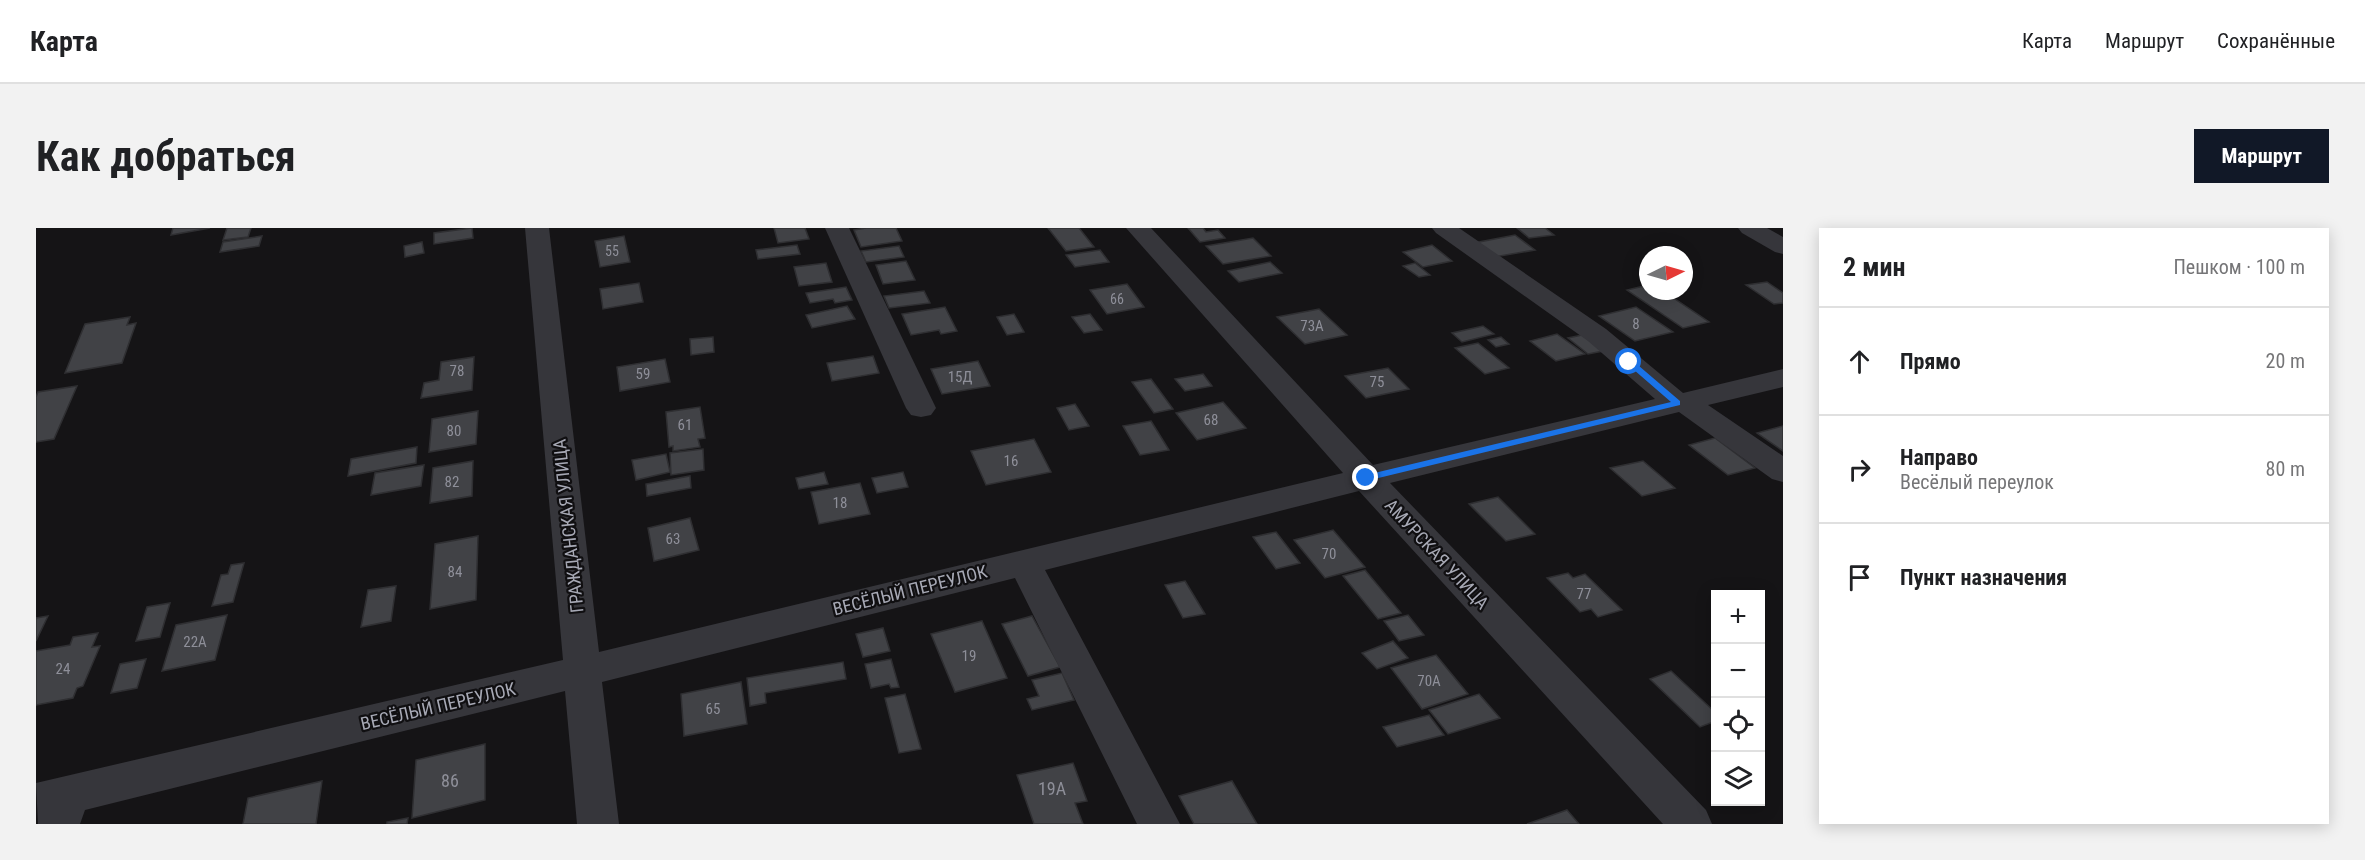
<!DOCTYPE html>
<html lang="ru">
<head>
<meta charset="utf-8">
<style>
	:root { --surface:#fff; --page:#f2f2f2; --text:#202124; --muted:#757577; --line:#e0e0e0; --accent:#111827 }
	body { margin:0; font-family:"Roboto Condensed",sans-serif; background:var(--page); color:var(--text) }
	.controls { position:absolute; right:18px; bottom:18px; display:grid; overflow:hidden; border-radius:0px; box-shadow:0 3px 15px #0003 }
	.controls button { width:54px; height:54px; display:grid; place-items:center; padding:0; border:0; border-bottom:2px solid var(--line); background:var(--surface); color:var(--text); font:30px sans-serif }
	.compass { position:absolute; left:1603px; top:18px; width:54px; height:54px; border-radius:50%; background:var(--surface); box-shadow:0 3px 15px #0003; rotate:85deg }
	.stop { position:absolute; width:18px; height:18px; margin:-14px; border:4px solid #1a73e8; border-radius:50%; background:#fff }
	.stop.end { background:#1a73e8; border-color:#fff; box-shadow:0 2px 6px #0008 }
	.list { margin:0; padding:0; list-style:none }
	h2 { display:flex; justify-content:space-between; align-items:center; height:78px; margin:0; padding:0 24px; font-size:26px }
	h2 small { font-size:20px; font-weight:400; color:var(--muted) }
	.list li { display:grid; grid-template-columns:39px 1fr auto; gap:18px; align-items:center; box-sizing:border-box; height:108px; padding:0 24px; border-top:2px solid var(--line) }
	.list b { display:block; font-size:22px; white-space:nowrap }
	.list p { margin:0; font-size:20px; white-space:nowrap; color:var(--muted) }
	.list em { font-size:20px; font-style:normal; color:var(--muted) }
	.icon { flex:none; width:33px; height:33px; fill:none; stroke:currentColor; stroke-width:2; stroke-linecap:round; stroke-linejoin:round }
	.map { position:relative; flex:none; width:1747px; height:596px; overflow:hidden; border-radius:0px }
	header { display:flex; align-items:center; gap:36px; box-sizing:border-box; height:84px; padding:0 30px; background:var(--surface); border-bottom:2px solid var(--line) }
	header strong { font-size:28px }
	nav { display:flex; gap:33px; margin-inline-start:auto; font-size:21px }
	.intro { display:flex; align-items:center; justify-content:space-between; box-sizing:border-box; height:144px; padding:0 36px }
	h1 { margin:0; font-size:42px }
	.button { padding:15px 27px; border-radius:0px; background:var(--accent); color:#fff; font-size:21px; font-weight:700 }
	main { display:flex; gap:36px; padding:0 36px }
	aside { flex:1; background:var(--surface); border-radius:0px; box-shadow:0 3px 15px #0003 }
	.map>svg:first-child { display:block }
	.building { fill:#414246; stroke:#2f2f32; stroke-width:1.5 }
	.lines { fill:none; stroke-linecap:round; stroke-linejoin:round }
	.minor { fill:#36363b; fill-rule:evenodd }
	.route { fill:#1a73e8 }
	.labels { text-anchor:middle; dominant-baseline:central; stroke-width:4.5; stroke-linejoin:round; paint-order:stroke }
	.far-number-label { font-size:14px; fill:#8e8f99 }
	.number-label { font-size:15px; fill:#8e8f99 }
	.street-label { font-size:18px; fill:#a7a9b5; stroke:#100f11 }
	.near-number-label { font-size:18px; fill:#8e8f99 }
</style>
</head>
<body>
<header>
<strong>Карта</strong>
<nav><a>Карта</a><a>Маршрут</a><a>Сохранённые</a></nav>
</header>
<div class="intro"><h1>Как добраться</h1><a class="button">Маршрут</a></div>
<main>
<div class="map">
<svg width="1747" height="596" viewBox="0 0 1747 596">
	<rect width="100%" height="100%" fill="#151416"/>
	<g class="building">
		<polygon points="137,0 174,0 135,7"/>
		<polygon points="191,0 215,0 212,9 187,12"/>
		<polygon points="436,0 437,10 398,16 398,5"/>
		<polygon points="738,0 769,0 773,11 742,15"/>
		<polygon points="830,0 860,0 866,13 825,19 818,2"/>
		<polygon points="1012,0 1043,0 1058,19 1030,23"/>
		<polygon points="1152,0 1167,0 1170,4 1182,2 1189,10 1164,14"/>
		<polygon points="1481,0 1509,0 1518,7 1493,10"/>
		<polygon points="1479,7 1499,22 1458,29 1438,15"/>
		<polygon points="226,8 223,18 184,24 187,14"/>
		<polygon points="588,8 594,34 564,39 559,13"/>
		<polygon points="1217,10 1235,28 1187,36 1170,18"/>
		<polygon points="386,14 388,25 369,29 368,18"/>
		<polygon points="761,17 764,26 722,31 720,22"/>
		<polygon points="1396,17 1416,33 1387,39 1367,24"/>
		<polygon points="863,18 868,29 830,34 825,23"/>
		<polygon points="1064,22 1073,34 1039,39 1030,27"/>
		<polygon points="870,33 879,52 847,56 840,37"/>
		<polygon points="1234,34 1246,45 1203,54 1192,43"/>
		<polygon points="790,35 796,54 763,58 758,39"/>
		<polygon points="1379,35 1394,47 1383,49 1367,38"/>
		<polygon points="1731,54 1747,65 1747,75 1738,76 1710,57"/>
		<polygon points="603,55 607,74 567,81 564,61"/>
		<polygon points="1091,56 1108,79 1071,86 1054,62"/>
		<polygon points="1612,57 1612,63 1627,63 1673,94 1647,100 1591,62"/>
		<polygon points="810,59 816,72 799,75 797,71 774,75 770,65"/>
		<polygon points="888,63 894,75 853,80 848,68"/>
		<polygon points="811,78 819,91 776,100 770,87"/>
		<polygon points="909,79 921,103 905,106 903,102 875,107 866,86"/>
		<polygon points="1600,79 1637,104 1599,113 1563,88"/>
		<polygon points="1283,81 1311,107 1269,116 1241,89"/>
		<polygon points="978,86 988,104 971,107 961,89"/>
		<polygon points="1054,86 1066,102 1048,105 1036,89"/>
		<polygon points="94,89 91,97 100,95 86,135 29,145 49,96"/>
		<polygon points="1447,98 1458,106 1426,114 1416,105"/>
		<polygon points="1521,106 1549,126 1520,133 1494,113"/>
		<polygon points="1546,107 1567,123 1552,126 1532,110"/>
		<polygon points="677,109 678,124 655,127 654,111"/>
		<polygon points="1465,109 1473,116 1460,119 1452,112"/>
		<polygon points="1442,115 1473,140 1449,146 1419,120"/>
		<polygon points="837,128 843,145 796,153 791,135"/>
		<polygon points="438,129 436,162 385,170 388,155 403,152 405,134"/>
		<polygon points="629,131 634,154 584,163 581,139"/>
		<polygon points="942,133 954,158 906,166 895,141"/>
		<polygon points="1352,140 1373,161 1330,170 1309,148"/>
		<polygon points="1167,146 1176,158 1149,163 1139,151"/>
		<polygon points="1115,151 1137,181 1118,185 1096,154"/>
		<polygon points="41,158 18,211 0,214 0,169 2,164"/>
		<polygon points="1187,174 1210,200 1161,212 1140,185"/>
		<polygon points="1039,176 1053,198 1033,202 1021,180"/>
		<polygon points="664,179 669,210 662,211 664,219 637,223 637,218 633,219 630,184"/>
		<polygon points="442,183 440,216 393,224 396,191"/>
		<polygon points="1115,193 1133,222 1104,227 1087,198"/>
		<polygon points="1747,198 1747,223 1721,205"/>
		<polygon points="1679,210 1719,240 1692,247 1653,217"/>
		<polygon points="998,211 1015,244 950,257 935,223"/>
		<polygon points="381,219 380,235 312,248 315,231"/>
		<polygon points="667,221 668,242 635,247 634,225"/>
		<polygon points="630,226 634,244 600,252 596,232"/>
		<polygon points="437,233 436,268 394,275 397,240"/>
		<polygon points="1607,233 1639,260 1606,268 1574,240"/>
		<polygon points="388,237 385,258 335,267 339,245"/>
		<polygon points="788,244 792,256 763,261 760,250"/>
		<polygon points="867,244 872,259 841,265 836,250"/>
		<polygon points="654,248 655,260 611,268 610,256"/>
		<polygon points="824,255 834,286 783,296 775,264"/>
		<polygon points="1462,269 1499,306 1470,313 1433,276"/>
		<polygon points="654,290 663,322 618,333 612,300"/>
		<polygon points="1297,302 1329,339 1289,350 1258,312"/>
		<polygon points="1240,304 1264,335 1240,341 1217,309"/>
		<polygon points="442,308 440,372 394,381 399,316"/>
		<polygon points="208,335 197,374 176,378 185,347 192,346 195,337"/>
		<polygon points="1329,342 1365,385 1342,391 1307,348"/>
		<polygon points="1532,345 1537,350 1549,346 1586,382 1562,389 1555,381 1544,384 1511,350"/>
		<polygon points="1149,353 1169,386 1147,390 1129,357"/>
		<polygon points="360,358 355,393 325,399 332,362"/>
		<polygon points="134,375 124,409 100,413 111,379"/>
		<polygon points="191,387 179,432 126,443 140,397"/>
		<polygon points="1372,387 1388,407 1363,413 1348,393"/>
		<polygon points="12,388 0,413 0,390"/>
		<polygon points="996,388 1024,439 992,448 966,396"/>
		<polygon points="946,393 971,450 919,464 895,406"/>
		<polygon points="847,400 854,423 827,429 820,406"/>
		<polygon points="62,405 56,419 64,418 47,458 41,460 37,470 0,477 0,423 34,417 37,409"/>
		<polygon points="1357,413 1372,430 1341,441 1326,425"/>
		<polygon points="1400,427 1432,466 1386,481 1355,440"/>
		<polygon points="110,431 101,460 75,465 84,436"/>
		<polygon points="855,431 863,459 855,460 853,456 835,460 829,436"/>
		<polygon points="807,434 810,451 729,465 730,475 714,478 711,450"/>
		<polygon points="1635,443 1680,485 1680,493 1664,499 1614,451"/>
		<polygon points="1026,445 1038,472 996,482 991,471 1003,468 996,452"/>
		<polygon points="705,454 711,496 648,508 645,466"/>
		<polygon points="869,466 885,521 863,525 849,470"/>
		<polygon points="1443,466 1464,490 1412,506 1393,482"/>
		<polygon points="1393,487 1408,507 1361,519 1347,499"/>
		<polygon points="449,516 449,572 376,590 380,532"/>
		<polygon points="1037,535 1051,573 1039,575 1047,596 998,596 981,547"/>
		<polygon points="286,553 280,596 207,596 212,570"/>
		<polygon points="1196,553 1221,596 1158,596 1143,568"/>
		<polygon points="1531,582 1543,596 1491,596"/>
		<polygon points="372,590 371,596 351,596 351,594"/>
	</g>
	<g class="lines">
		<g class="minor">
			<polygon points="489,0 513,0 563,424 1307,245 1090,0 1115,0 1337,237 1619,171 1552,113 1400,5 1396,0 1423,0 1570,101 1647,165 1747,141 1747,159 1672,177 1747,228 1747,254 1736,251 1643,184 1354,255 1670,582 1676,596 1627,596 1323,263 1009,342 1144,596 1101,596 979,350 566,454 583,596 541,596 529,463 49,582 44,596 2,596 0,555 527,432"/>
			<polygon points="789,0 813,0 900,180 895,187 885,189 875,187 870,180"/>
			<polygon points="1702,0 1731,0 1747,9 1747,26 1739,24 1706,5"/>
		</g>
	</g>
	<polygon class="route" points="1590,132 1596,132 1644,173 1644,177 1330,253 1325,250 1330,247 1635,174 1590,135"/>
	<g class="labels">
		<g class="far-number-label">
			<text x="576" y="23">55</text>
			<text x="1081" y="71">66</text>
		</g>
		<g class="number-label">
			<text x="1600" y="96">8</text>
			<text x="1276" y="98">73А</text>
			<text x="421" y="143">78</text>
			<text x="607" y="146">59</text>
			<text x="924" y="149">15Д</text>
			<text x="1341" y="154">75</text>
			<text x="1175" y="192">68</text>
			<text x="649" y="197">61</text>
			<text x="418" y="203">80</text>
			<text x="975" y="233">16</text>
			<text x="416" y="254">82</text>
			<text x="804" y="275">18</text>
			<text x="637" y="311">63</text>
			<text x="1293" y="326">70</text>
			<text x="419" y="344">84</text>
			<text x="1548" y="366">77</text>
			<text x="159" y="414">22А</text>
			<text x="933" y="428">19</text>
			<text x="27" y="441">24</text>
			<text x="1393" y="453">70А</text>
			<text x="677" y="481">65</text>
		</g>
		<g class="street-label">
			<text transform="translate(532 298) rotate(-96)">ГРАЖДАНСКАЯ УЛИЦА</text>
			<text transform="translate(1401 326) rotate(47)">АМУРСКАЯ УЛИЦА</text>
			<text transform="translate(874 362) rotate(-14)">ВЕСЁЛЫЙ ПЕРЕУЛОК</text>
			<text transform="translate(402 478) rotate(-13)">ВЕСЁЛЫЙ ПЕРЕУЛОК</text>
		</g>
		<g class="near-number-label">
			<text x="414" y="552">86</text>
			<text x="1016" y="560">19А</text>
		</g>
	</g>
</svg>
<div class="controls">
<button>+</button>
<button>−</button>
<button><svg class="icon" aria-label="locate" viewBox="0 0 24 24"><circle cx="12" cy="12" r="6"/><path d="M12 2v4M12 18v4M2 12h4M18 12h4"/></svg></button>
<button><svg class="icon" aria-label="layers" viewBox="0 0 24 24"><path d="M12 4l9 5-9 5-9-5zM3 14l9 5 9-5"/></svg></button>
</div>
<svg class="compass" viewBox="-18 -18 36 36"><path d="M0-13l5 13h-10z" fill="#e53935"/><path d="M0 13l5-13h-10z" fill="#757577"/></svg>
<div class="stop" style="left:1593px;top:134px"></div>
<div class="stop end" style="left:1330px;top:250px"></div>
</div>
<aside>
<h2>2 мин<small>Пешком · 100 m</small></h2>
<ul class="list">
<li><svg class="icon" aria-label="ahead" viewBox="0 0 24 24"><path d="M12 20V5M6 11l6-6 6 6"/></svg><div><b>Прямо</b></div><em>20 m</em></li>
<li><svg class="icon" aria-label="right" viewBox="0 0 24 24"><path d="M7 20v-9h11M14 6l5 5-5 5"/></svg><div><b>Направо</b><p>Весёлый переулок</p></div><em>80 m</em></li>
<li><svg class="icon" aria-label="arrive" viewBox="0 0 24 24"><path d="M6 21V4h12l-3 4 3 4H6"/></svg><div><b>Пункт назначения</b></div></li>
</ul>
</aside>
</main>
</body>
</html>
